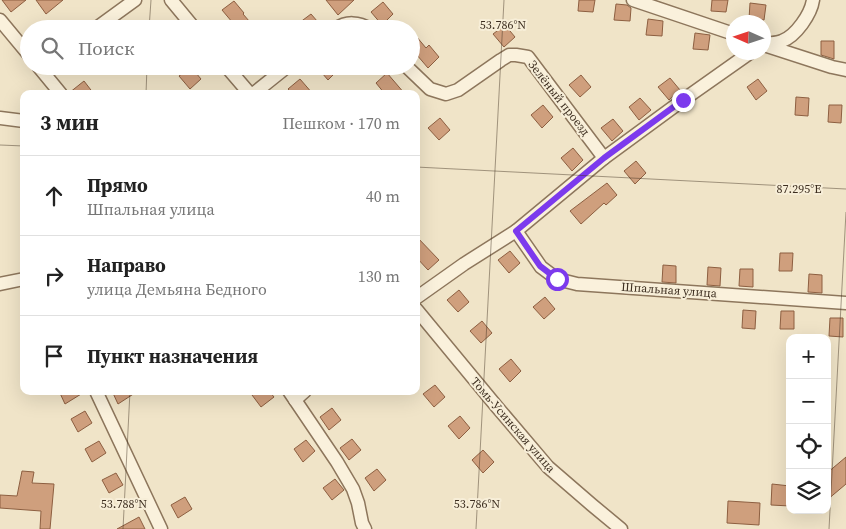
<!DOCTYPE html>
<html lang="ru">
<head>
<meta charset="utf-8">
<style>
	:root { --surface:#fff; --page:#f6f6f6; --text:#222; --muted:#767676; --line:#e0e0e0 }
	body { margin:0; font-family:"Source Serif 4",serif; background:var(--page); color:var(--text) }
	.controls { position:absolute; right:15px; bottom:15px; display:grid; overflow:hidden; border-radius:10px; box-shadow:0 5px 20px #0002 }
	.controls button { width:45px; height:45px; display:grid; place-items:center; padding:0; border:0; border-bottom:1px solid var(--line); background:var(--surface); color:var(--text); font:25px sans-serif }
	.compass { position:absolute; left:726px; top:15px; width:45px; height:45px; border-radius:50%; background:var(--surface); box-shadow:0 5px 20px #0002; rotate:273deg }
	.stop { position:absolute; width:15px; height:15px; margin:-11px; border:4px solid #7c3aed; border-radius:50%; background:#fff }
	.stop.end { background:#7c3aed; border-color:#fff; box-shadow:0 1px 5px #0008 }
	.list { margin:0; padding:0; list-style:none }
	h2 { display:flex; justify-content:space-between; align-items:center; height:65px; margin:0; padding:0 20px; font-size:21px }
	h2 small { font-size:16px; font-weight:400; color:var(--muted) }
	.list li { display:grid; grid-template-columns:32px 1fr auto; gap:15px; align-items:center; box-sizing:border-box; height:80px; padding:0 20px; border-top:1px solid var(--line) }
	.list b { display:block; font-size:19px; white-space:nowrap }
	.list p { margin:0; font-size:16px; white-space:nowrap; color:var(--muted) }
	.list em { font-size:16px; font-style:normal; color:var(--muted) }
	.icon { flex:none; width:28px; height:28px; fill:none; stroke:currentColor; stroke-width:2; stroke-linecap:round; stroke-linejoin:round }
	.map { position:relative; flex:none; width:846px; height:529px; overflow:hidden }
	.search { position:absolute; background:var(--surface); box-shadow:0 5px 20px #0002; left:20px; top:20px; width:400px; height:55px; display:flex; align-items:center; gap:12px; box-sizing:border-box; padding:0 18px; border-radius:28px; color:var(--muted); font-size:19px }
	.panel { position:absolute; background:var(--surface); box-shadow:0 5px 20px #0002; left:20px; top:90px; width:400px; height:305px; border-radius:10px }
	.map>svg:first-child { display:block }
	.building { fill:#cf9f7d; stroke:#8d5f41 }
	.lines { fill:none; stroke-linecap:round; stroke-linejoin:round }
	.street-casing { stroke:#8d765c; stroke-width:15 }
	.street { stroke:#faf1dc; stroke-width:12 }
	.route { stroke:#7c3aed; stroke-width:6 }
	.ticks { fill:none; stroke:#3d2e20; stroke-width:1; stroke-opacity:0.45 }
	.labels { text-anchor:middle; dominant-baseline:central; stroke-width:4; stroke-linejoin:round; paint-order:stroke }
	.street-label { font-size:12px; fill:#3d2e20; stroke:#f7eed8 }
	.ticks-label { font-size:12px; text-anchor:middle; fill:#3d2e20; stroke:#f7eed8; stroke-width:4; stroke-linejoin:round; paint-order:stroke }
</style>
</head>
<body>
<div class="map">
<svg width="846" height="529" viewBox="0 0 846 529">
	<rect width="100%" height="100%" fill="#f0e4c8"/>
	<g class="building">
		<polygon points="2,0 26,0 11,12"/>
		<polygon points="36,0 63,0 46,14"/>
		<polygon points="326,0 354,0 338,15"/>
		<polygon points="579,0 595,0 593,12 578,11"/>
		<polygon points="712,0 728,0 726,12 711,11"/>
		<polygon points="234,1 244,13 243,14 256,29 238,29 222,10"/>
		<polygon points="383,2 393,14 382,25 371,12"/>
		<polygon points="750,3 766,5 764,20 749,19"/>
		<polygon points="616,4 627,5 631,8 630,21 614,20"/>
		<polygon points="311,14 324,29 304,29 299,23"/>
		<polygon points="648,19 663,21 662,36 646,35"/>
		<polygon points="505,25 515,37 504,47 493,34"/>
		<polygon points="411,30 426,48 429,45 439,57 428,68 411,48"/>
		<polygon points="695,33 710,35 708,50 693,49"/>
		<polygon points="821,41 834,41 834,59 821,55"/>
		<polygon points="316,66 342,66 328,80"/>
		<polygon points="191,67 201,79 190,89 179,76"/>
		<polygon points="387,73 405,94 385,94 376,83"/>
		<polygon points="581,75 591,87 580,97 569,85"/>
		<polygon points="670,78 680,90 669,100 658,87"/>
		<polygon points="300,79 313,94 293,94 288,89"/>
		<polygon points="758,79 767,91 756,100 747,87"/>
		<polygon points="84,81 94,94 69,94 69,93"/>
		<polygon points="796,97 809,98 808,116 795,115"/>
		<polygon points="640,98 651,110 639,120 629,107"/>
		<polygon points="543,105 553,117 542,128 531,115"/>
		<polygon points="829,105 842,105 841,123 828,122"/>
		<polygon points="440,118 450,130 439,140 428,128"/>
		<polygon points="613,119 623,131 612,141 601,128"/>
		<polygon points="573,148 583,160 572,171 561,158"/>
		<polygon points="636,161 646,173 635,184 624,171"/>
		<polygon points="607,183 617,195 606,205 604,203 581,224 570,211"/>
		<polygon points="416,236 439,260 428,270 416,257"/>
		<polygon points="510,251 520,263 509,273 498,260"/>
		<polygon points="780,253 793,253 792,271 779,271"/>
		<polygon points="663,265 676,266 676,283 662,282"/>
		<polygon points="708,267 721,268 720,286 707,285"/>
		<polygon points="740,269 753,269 753,287 739,286"/>
		<polygon points="809,274 822,275 822,293 808,292"/>
		<polygon points="459,290 469,302 458,312 447,300"/>
		<polygon points="545,297 555,309 544,319 533,307"/>
		<polygon points="743,310 756,311 755,329 742,328"/>
		<polygon points="781,311 794,311 794,329 780,329"/>
		<polygon points="830,318 843,318 843,337 829,336"/>
		<polygon points="482,321 492,333 481,343 470,331"/>
		<polygon points="511,359 521,371 510,382 499,369"/>
		<polygon points="435,385 445,397 434,407 423,394"/>
		<polygon points="59,391 86,391 65,404"/>
		<polygon points="112,391 138,391 118,404"/>
		<polygon points="257,391 269,391 274,397 261,407 252,395"/>
		<polygon points="332,408 341,420 329,430 320,417"/>
		<polygon points="85,411 92,423 78,432 71,419"/>
		<polygon points="460,416 470,428 459,439 448,426"/>
		<polygon points="352,439 361,450 349,460 340,448"/>
		<polygon points="306,440 315,451 303,462 294,449"/>
		<polygon points="99,441 106,453 92,462 85,449"/>
		<polygon points="483,450 494,462 483,473 472,460"/>
		<polygon points="846,457 846,484 827,500 827,473"/>
		<polygon points="377,469 386,480 374,491 365,478"/>
		<polygon points="22,471 34,472 32,483 54,484 50,529 40,529 41,511 0,508 0,495 17,496"/>
		<polygon points="116,473 123,485 109,493 102,480"/>
		<polygon points="335,479 344,490 332,500 323,488"/>
		<polygon points="772,484 790,486 790,506 771,505"/>
		<polygon points="185,497 192,509 178,518 171,505"/>
		<polygon points="728,501 760,503 759,525 727,523"/>
		<polygon points="139,517 145,529 117,529"/>
	</g>
	<g class="lines">
		<defs>
			<g id="street">
				<polyline points="171,0 195,29"/>
				<polyline points="633,0 734,34"/>
				<polyline points="0,20 29,55"/>
				<polyline points="95,29 135,0"/>
				<path d="M336,29C346,21 359,22 370,29"/>
				<path d="M766,44C771,43 777,43 782,41C796,36 811,14 813,0"/>
				<polyline points="764,45 832,67 846,70"/>
				<polyline points="38,66 61,94"/>
				<polyline points="226,66 250,94"/>
				<polyline points="406,66 430,89 446,94 458,90 501,60 509,55 516,55 528,57 604,158"/>
				<polyline points="253,94 288,66"/>
				<polyline points="0,118 24,121"/>
				<polyline points="516,231 541,267 557,279 577,284 846,303"/>
				<polyline points="0,284 24,279"/>
				<polyline points="416,298 464,264 516,231 604,158 683,100 751,52"/>
				<polyline points="416,309 497,407 548,467 592,505 621,529"/>
				<polyline points="96,391 161,529"/>
				<polyline points="289,391 337,462 353,489 358,503 362,523 365,529"/>
				<polyline points="295,400 305,391"/>
			</g>
		</defs>
		<use href="#street" class="street-casing"/>
		<use href="#street" class="street"/>
	</g>
	<g class="lines">
		<polyline class="route" points="557,279 540,266 516,231 604,158 683,100"/>
	</g>
	<path class="ticks" d="M149,29L151,0M146,94L147,66M0,145L24,146M416,167L846,189M123,529L130,391M476,529L504,0M829,529L846,212"/>
	<g class="labels">
		<g class="street-label">
			<text transform="translate(559 98) rotate(52)">Зелёный проезд</text>
			<text transform="translate(669 290) rotate(4)">Шпальная улица</text>
			<text transform="translate(513 425) rotate(49)">Томь-Усинская улица</text>
		</g>
	</g>
	<g class="ticks-label">
		<text x="503" y="29">53.786°N</text>
		<text x="799" y="193">87.295°E</text>
		<text x="124" y="508">53.788°N</text>
		<text x="477" y="508">53.786°N</text>
	</g>
</svg>
<div class="controls">
<button>+</button>
<button>−</button>
<button><svg class="icon" aria-label="locate" viewBox="0 0 24 24"><circle cx="12" cy="12" r="6"/><path d="M12 2v4M12 18v4M2 12h4M18 12h4"/></svg></button>
<button><svg class="icon" aria-label="layers" viewBox="0 0 24 24"><path d="M12 4l9 5-9 5-9-5zM3 14l9 5 9-5"/></svg></button>
</div>
<svg class="compass" viewBox="-18 -18 36 36"><path d="M0-13l5 13h-10z" fill="#e53935"/><path d="M0 13l5-13h-10z" fill="#767676"/></svg>
<div class="stop" style="left:557px;top:279px"></div>
<div class="stop end" style="left:683px;top:100px"></div>
<div class="search"><svg class="icon" aria-label="search" viewBox="0 0 24 24"><circle cx="10" cy="10" r="6"/><path d="M15 15l6 6"/></svg>Поиск</div>
<section class="panel">
<h2>3 мин<small>Пешком · 170 m</small></h2>
<ul class="list">
<li><svg class="icon" aria-label="ahead" viewBox="0 0 24 24"><path d="M12 20V5M6 11l6-6 6 6"/></svg><div><b>Прямо</b><p>Шпальная улица</p></div><em>40 m</em></li>
<li><svg class="icon" aria-label="right" viewBox="0 0 24 24"><path d="M7 20v-9h11M14 6l5 5-5 5"/></svg><div><b>Направо</b><p>улица Демьяна Бедного</p></div><em>130 m</em></li>
<li><svg class="icon" aria-label="arrive" viewBox="0 0 24 24"><path d="M6 21V4h12l-3 4 3 4H6"/></svg><div><b>Пункт назначения</b></div></li>
</ul>
</section>
</div>
</body>
</html>
